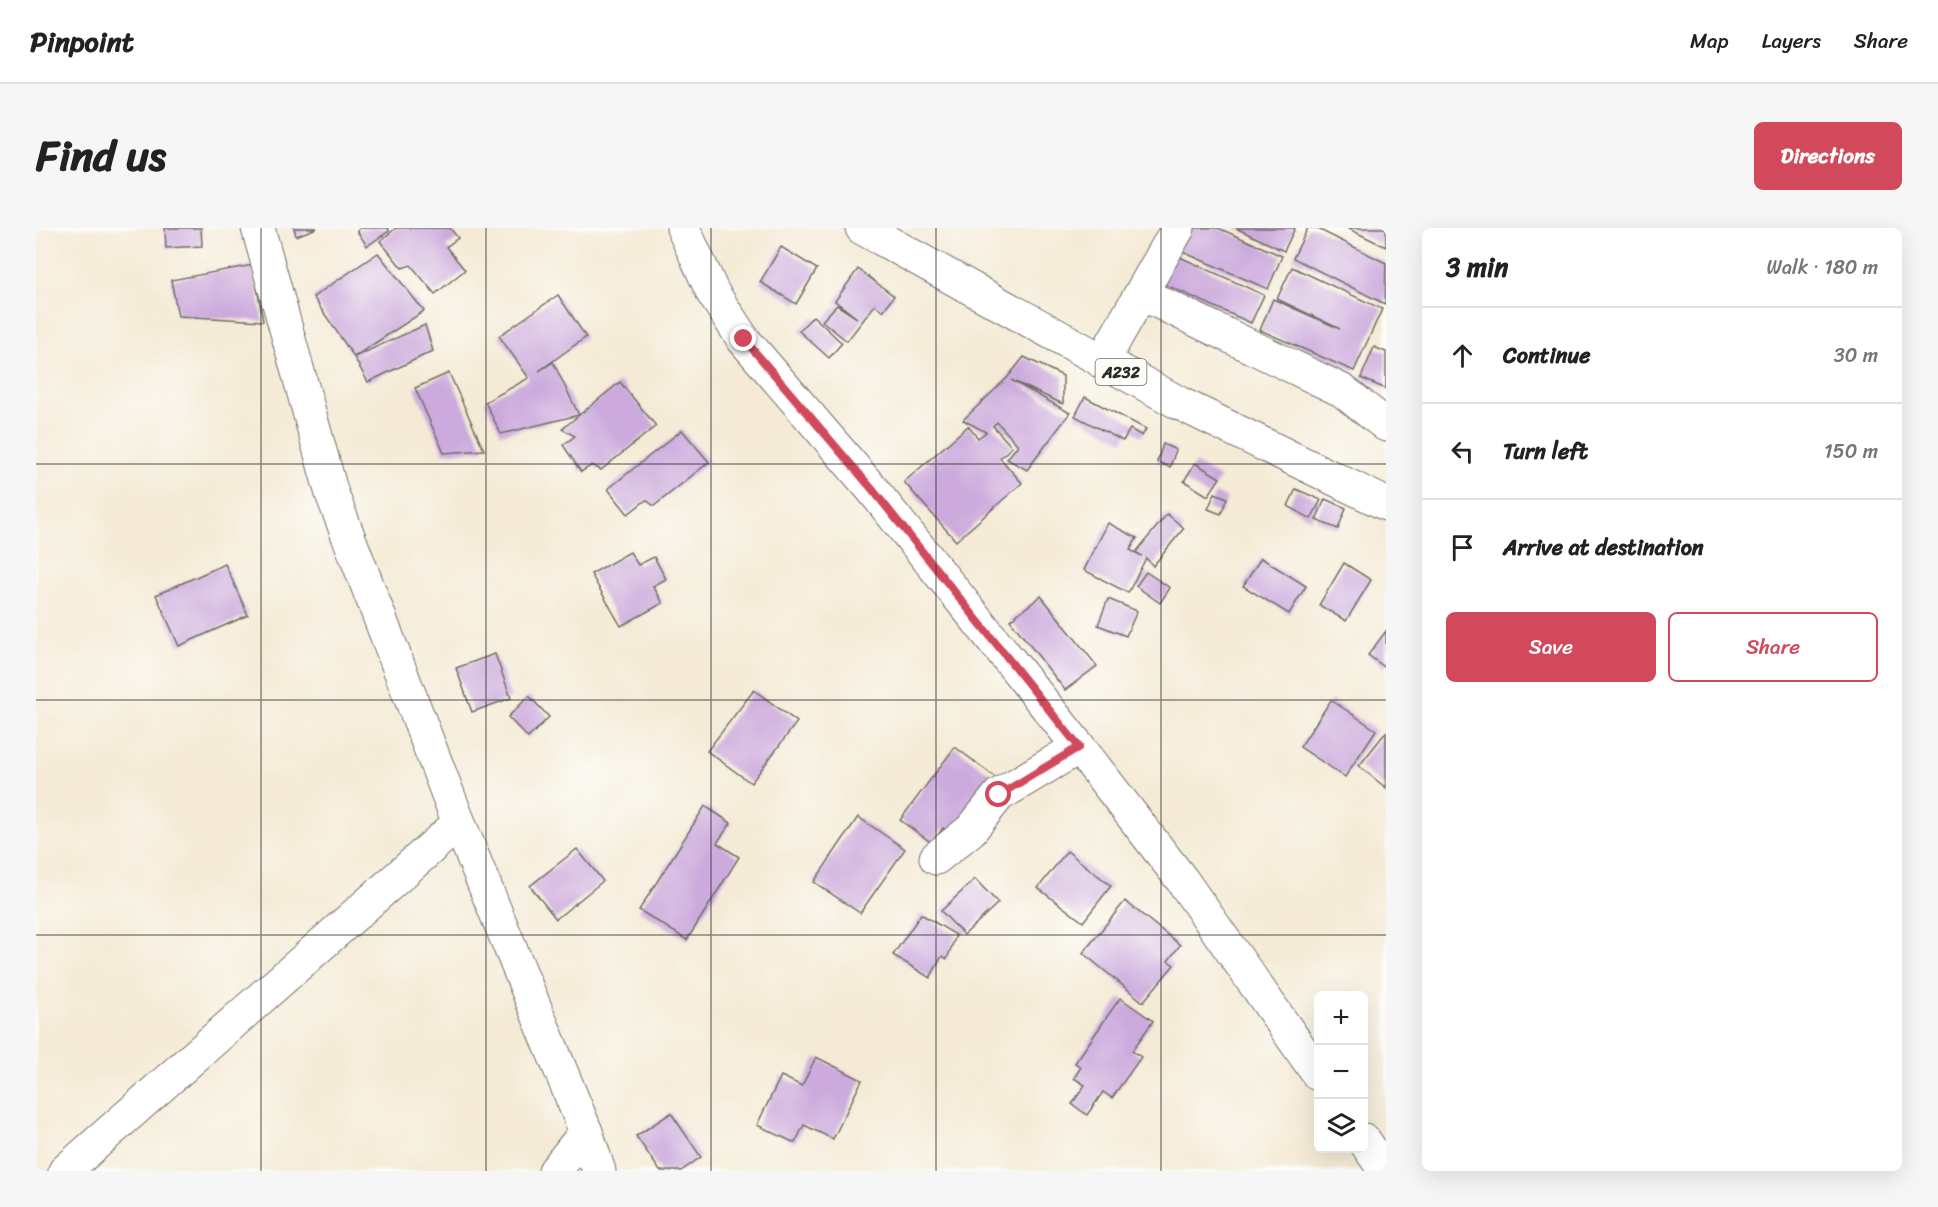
<!DOCTYPE html>
<html lang="en">
<head>
<meta charset="utf-8">
<style>
	:root { --surface:#fff; --page:#f6f6f6; --text:#222; --muted:#767676; --line:#e0e0e0; --accent:#d1495b }
	body { margin:0; font-family:Sriracha,sans-serif; background:var(--page); color:var(--text) }
	.controls { position:absolute; right:18px; bottom:18px; display:grid; overflow:hidden; border-radius:9px; box-shadow:0 6px 24px #0002 }
	.controls button { width:54px; height:54px; display:grid; place-items:center; padding:0; border:0; border-bottom:2px solid var(--line); background:var(--surface); color:var(--text); font:30px sans-serif }
	.stop { position:absolute; width:18px; height:18px; margin:-14px; border:4px solid #d1495b; border-radius:50%; background:#fff }
	.stop.end { background:#d1495b; border-color:#fff; box-shadow:0 2px 6px #0008 }
	.list { margin:0; padding:0; list-style:none }
	h2 { display:flex; justify-content:space-between; align-items:center; height:78px; margin:0; padding:0 24px; font-size:26px }
	h2 small { font-size:20px; font-weight:400; color:var(--muted) }
	.list li { display:grid; grid-template-columns:39px 1fr auto; gap:18px; align-items:center; box-sizing:border-box; height:96px; padding:0 24px; border-top:2px solid var(--line) }
	.list b { display:block; font-size:22px; white-space:nowrap }
	.list em { font-size:20px; font-style:normal; color:var(--muted) }
	.actions { display:flex; gap:12px; padding:18px 24px }
	.actions a { flex:1; padding:14px 0; border:2px solid var(--accent); border-radius:9px; text-align:center; font-size:21px; color:var(--accent) }
	.actions .main { background:var(--accent); color:#fff }
	.icon { flex:none; width:33px; height:33px; fill:none; stroke:currentColor; stroke-width:2; stroke-linecap:round; stroke-linejoin:round }
	.map { position:relative; flex:none; width:1350px; height:943px; overflow:hidden; border-radius:9px }
	header { display:flex; align-items:center; gap:36px; box-sizing:border-box; height:84px; padding:0 30px; background:var(--surface); border-bottom:2px solid var(--line) }
	header strong { font-size:28px }
	nav { display:flex; gap:33px; margin-inline-start:auto; font-size:21px }
	.intro { display:flex; align-items:center; justify-content:space-between; box-sizing:border-box; height:144px; padding:0 36px }
	h1 { margin:0; font-size:42px }
	.button { padding:15px 27px; border-radius:9px; background:var(--accent); color:#fff; font-size:21px; font-weight:700 }
	main { display:flex; gap:36px; padding:0 36px }
	aside { flex:1; background:var(--surface); border-radius:9px; box-shadow:0 6px 24px #0002 }
	.map>svg:first-child { display:block }
	.building { fill:#cad }
	.lines { fill:none; stroke-linecap:round; stroke-linejoin:round }
	.minor-casing { stroke:#716e66; stroke-width:35 }
	.major-casing { stroke:#716e66; stroke-width:35 }
	.minor { stroke:#fff; stroke-width:33 }
	.major { stroke:#fff; stroke-width:33 }
	.route { stroke:#d1495b; stroke-width:8 }
	.grid { fill:none; stroke:#2b2b2b; stroke-width:1.5; stroke-opacity:0.55 }
	.labels { text-anchor:middle; dominant-baseline:central; stroke-width:4.5; stroke-linejoin:round; paint-order:stroke }
	.shield { fill:#fdfcf7; stroke:#6a6a68; stroke-width:1.5 }
	.shield-label { font-size:16px; font-weight:bold; fill:#2b2b2b }
</style>
</head>
<body>
<header>
<strong>Pinpoint</strong>
<nav><a>Map</a><a>Layers</a><a>Share</a></nav>
</header>
<div class="intro"><h1>Find us</h1><a class="button">Directions</a></div>
<main>
<div class="map">
<svg width="1350" height="943" viewBox="0 0 1350 943">
	<rect width="100%" height="100%" fill="#fdfcf7"/>
	<filter id="ink" filterUnits="userSpaceOnUse"><feTurbulence type="fractalNoise" baseFrequency=".0167" numOctaves="2"/><feDisplacementMap in="SourceGraphic" scale="12" xChannelSelector="R" yChannelSelector="G"/><feConvolveMatrix kernelMatrix="1 2 1 2 8 2 1 2 1" color-interpolation-filters="sRGB"/></filter>
	<filter id="wash" filterUnits="userSpaceOnUse"><feTurbulence type="fractalNoise" baseFrequency=".008" numOctaves="4" result="noise"/><feDisplacementMap in="SourceGraphic" scale="24" xChannelSelector="R" yChannelSelector="G"/><feGaussianBlur stdDeviation="1.35" result="paint"/><feColorMatrix in="noise" values="0 0 0 0 0 0 0 0 0 0 0 0 0 0 0 0 0 1.4 0 .05"/><feComposite in="paint" operator="in"/></filter>
	<g filter="url(#wash)">
		<rect width="100%" height="100%" fill="#f4ead5"/>
		<g id="blocks">
			<g class="building">
				<polygon points="129,0 165,0 166,18 130,20"/>
				<polygon points="258,0 281,0 260,8"/>
				<polygon points="325,0 352,0 353,3 331,18 321,3"/>
				<polygon points="360,0 414,0 422,10 410,19 429,42 399,66 375,37 366,40 344,13"/>
				<polygon points="1149,0 1182,0 1246,28 1232,61 1140,21"/>
				<polygon points="1200,0 1259,0 1248,23"/>
				<polygon points="1272,0 1280,0 1350,35 1349,76 1257,30"/>
				<polygon points="1311,0 1350,0 1350,19"/>
				<polygon points="745,19 781,41 760,76 724,54"/>
				<polygon points="342,25 388,83 318,129 277,69"/>
				<polygon points="1135,25 1228,67 1215,95 1121,53"/>
				<polygon points="217,37 227,93 142,88 135,52"/>
				<polygon points="1256,39 1346,81 1318,143 1224,102 1237,71 1304,101 1241,71"/>
				<polygon points="822,41 858,68 847,83 839,77 811,113 786,93 801,77 821,90 799,73"/>
				<polygon points="522,67 550,109 503,143 517,134 543,187 465,206 449,174 493,150 463,108"/>
				<polygon points="777,88 806,115 793,130 763,103"/>
				<polygon points="389,97 397,123 332,154 318,129"/>
				<polygon points="1338,119 1350,124 1350,161 1325,150"/>
				<polygon points="988,129 1027,148 1027,176 975,152 1034,185 991,242 971,231 982,217 961,194 957,198 976,219 964,230 986,255 920,313 868,254 932,198 942,210 950,204 927,192 971,150"/>
				<polygon points="413,145 448,222 408,225 379,160"/>
				<polygon points="584,154 620,198 565,242 556,237 545,244 527,217 539,208 526,201"/>
				<polygon points="1049,169 1110,201 1106,208 1094,201 1087,213 1039,188"/>
				<polygon points="646,202 673,234 618,278 610,272 592,286 572,261"/>
				<polygon points="1127,216 1140,222 1134,239 1121,234"/>
				<polygon points="1159,235 1184,250 1172,268 1148,253"/>
				<polygon points="1260,261 1285,272 1275,291 1252,278"/>
				<polygon points="1179,265 1191,270 1185,286 1172,281"/>
				<polygon points="1289,271 1310,280 1302,301 1280,292"/>
				<polygon points="1131,286 1148,300 1117,338 1110,330 1092,365 1048,342 1072,295 1101,310 1094,322 1106,328 1100,324"/>
				<polygon points="594,324 602,337 618,329 630,351 617,358 627,375 585,398 555,346"/>
				<polygon points="1225,330 1270,358 1253,386 1207,358"/>
				<polygon points="1308,335 1335,352 1310,393 1283,377"/>
				<polygon points="189,336 212,387 143,418 120,367"/>
				<polygon points="1110,344 1134,360 1124,375 1100,358"/>
				<polygon points="1005,368 1061,438 1029,462 974,392"/>
				<polygon points="1072,371 1101,383 1090,408 1062,397"/>
				<polygon points="1350,403 1350,440 1332,427"/>
				<polygon points="459,426 475,470 436,484 420,440"/>
				<polygon points="718,462 761,494 715,555 671,523"/>
				<polygon points="493,468 513,489 492,510 472,489"/>
				<polygon points="1295,472 1340,502 1309,549 1264,519"/>
				<polygon points="1350,504 1350,560 1323,538"/>
				<polygon points="919,519 963,552 920,610 907,600 896,615 864,592"/>
				<polygon points="669,578 695,595 681,615 703,629 651,712 603,682"/>
				<polygon points="822,589 869,621 824,685 778,654"/>
				<polygon points="541,621 567,653 520,691 494,658"/>
				<polygon points="1031,623 1075,658 1047,694 1002,660"/>
				<polygon points="939,651 962,675 928,707 905,683"/>
				<polygon points="1089,673 1144,717 1132,733 1138,737 1107,774 1047,725"/>
				<polygon points="885,686 920,707 911,731 906,728 894,750 857,727"/>
				<polygon points="1084,770 1117,793 1096,823 1105,829 1076,870 1067,864 1051,887 1036,876 1049,857 1038,850 1045,839 1039,835"/>
				<polygon points="780,829 826,852 797,911 768,897 759,915 721,897 745,848 766,858"/>
				<polygon points="635,885 665,929 645,943 624,943 600,908"/>
			</g>
		</g>
	</g>
	<g filter="url(#ink)">
		<use href="#blocks" fill-opacity="0" stroke="#716e66" stroke-width="1.5"/>
		<g class="lines">
			<defs>
				<g id="minor">
					<polyline points="222,0 296,266 423,595 550,904 563,943"/>
					<polyline points="1106,66 1307,163 1350,197"/>
					<polyline points="1066,134 1142,0"/>
					<polyline points="900,630 935,602 963,567 1043,519"/>
					<polyline points="29,943 423,595"/>
					<polyline points="519,943 550,904"/>
				</g>
				<g id="major">
					<polyline points="647,0 677,65 707,111 836,261 1043,519 1146,652 1282,846"/>
					<polyline points="826,0 1143,175 1350,276"/>
					<polyline points="1328,912 1349,943"/>
				</g>
			</defs>
			<use href="#minor" class="minor-casing"/>
			<use href="#major" class="major-casing"/>
			<use href="#minor" class="minor"/>
			<use href="#major" class="major"/>
		</g>
	</g>
	<g class="lines" filter="url(#ink)">
		<polyline class="route" points="708,111 836,261 1043,519 963,567"/>
	</g>
	<path class="grid" d="M225,0V943M450,0V943M675,0V943M900,0V943M1125,0V943M0,236H1350M0,472H1350M0,707H1350"/>
	<g class="labels">
		<rect class="shield" x="1059.5" y="131" width="51" height="26" rx="4.5"/>
		<g class="shield-label">
			<text x="1085" y="144">A232</text>
		</g>
	</g>
</svg>
<div class="controls">
<button>+</button>
<button>−</button>
<button><svg class="icon" aria-label="layers" viewBox="0 0 24 24"><path d="M12 4l9 5-9 5-9-5zM3 14l9 5 9-5"/></svg></button>
</div>
<div class="stop" style="left:963px;top:567px"></div>
<div class="stop end" style="left:708px;top:111px"></div>
</div>
<aside>
<h2>3 min<small>Walk · 180 m</small></h2>
<ul class="list">
<li><svg class="icon" aria-label="ahead" viewBox="0 0 24 24"><path d="M12 20V5M6 11l6-6 6 6"/></svg><div><b>Continue</b></div><em>30 m</em></li>
<li><svg class="icon" aria-label="left" viewBox="0 0 24 24"><path d="M17 20v-9H6M10 6l-5 5 5 5"/></svg><div><b>Turn left</b></div><em>150 m</em></li>
<li><svg class="icon" aria-label="arrive" viewBox="0 0 24 24"><path d="M6 21V4h12l-3 4 3 4H6"/></svg><div><b>Arrive at destination</b></div></li>
</ul>
<div class="actions"><a class="main">Save</a><a>Share</a></div>
</aside>
</main>
</body>
</html>
